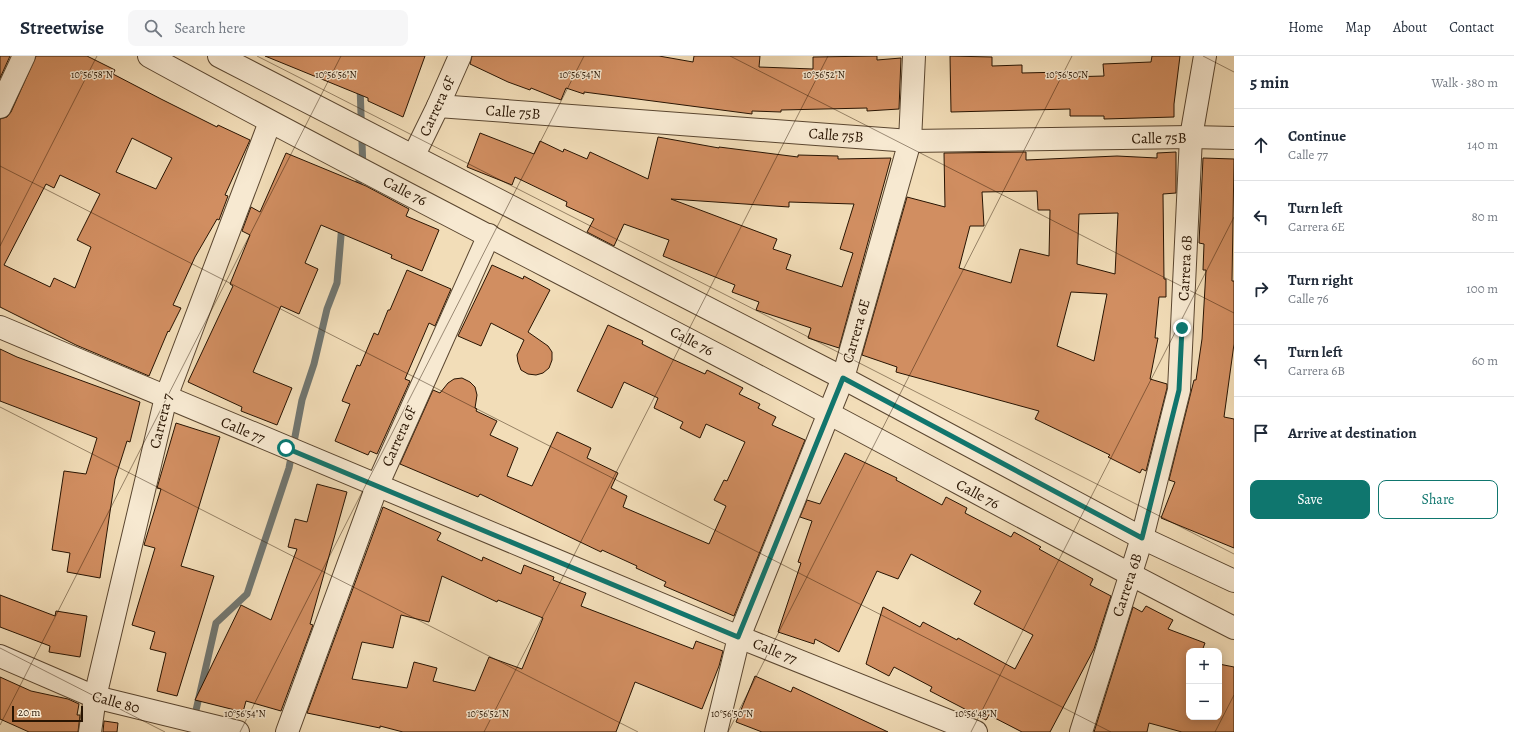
<!DOCTYPE html>
<html lang="en">
<head>
<meta charset="utf-8">
<style>
	:root { --surface:#fff; --page:#f6f6f7; --text:#1f2937; --muted:#747a83; --line:#e0e1e3; --accent:#0f766e }
	body { margin:0; font-family:Alegreya,serif; background:var(--page); color:var(--text) }
	.controls { position:absolute; right:12px; bottom:12px; display:grid; overflow:hidden; border-radius:8px; box-shadow:0 2px 10px #0003 }
	.controls button { width:36px; height:36px; display:grid; place-items:center; padding:0; border:0; border-bottom:1px solid var(--line); background:var(--surface); color:var(--text); font:20px sans-serif }
	.scale { position:absolute; left:12px; bottom:10px; width:71px; box-sizing:border-box; padding-left:4px; border:2px solid #281402; border-top:0; font-size:11px; line-height:14px; white-space:nowrap; color:#281402; -webkit-text-stroke:3px #f7e9d1; paint-order:stroke }
	.stop { position:absolute; width:12px; height:12px; margin:-9px; border:3px solid #0f766e; border-radius:50%; background:#fff }
	.stop.end { background:#0f766e; border-color:#fff; box-shadow:0 1px 4px #0008 }
	.list { margin:0; padding:0; list-style:none }
	h2 { display:flex; justify-content:space-between; align-items:center; height:52px; margin:0; padding:0 16px; font-size:17px }
	h2 small { font-size:13px; font-weight:400; color:var(--muted) }
	.list li { display:grid; grid-template-columns:26px 1fr auto; gap:12px; align-items:center; box-sizing:border-box; height:72px; padding:0 16px; border-top:1px solid var(--line) }
	.list b { display:block; font-size:15px; white-space:nowrap }
	.list p { margin:0; font-size:13px; white-space:nowrap; color:var(--muted) }
	.list em { font-size:13px; font-style:normal; color:var(--muted) }
	.actions { display:flex; gap:8px; padding:12px 16px }
	.actions a { flex:1; padding:9px 0; border:1px solid var(--accent); border-radius:8px; text-align:center; font-size:14px; color:var(--accent) }
	.actions .main { background:var(--accent); color:#fff }
	.icon { flex:none; width:22px; height:22px; fill:none; stroke:currentColor; stroke-width:2; stroke-linecap:round; stroke-linejoin:round }
	.map { position:relative; flex:none; width:1234px; height:676px; overflow:hidden }
	header { display:flex; align-items:center; gap:24px; box-sizing:border-box; height:56px; padding:0 20px; background:var(--surface); border-bottom:1px solid var(--line) }
	header strong { font-size:19px }
	nav { display:flex; gap:22px; margin-inline-start:auto; font-size:14px }
	.search { width:280px; height:36px; background:var(--page); display:flex; align-items:center; gap:10px; box-sizing:border-box; padding:0 14px; border-radius:8px; color:var(--muted); font-size:15px }
	main { display:flex }
	aside { flex:1; background:var(--surface) }
	.map>svg:first-child { display:block }
	.lines { fill:none; stroke-linecap:round; stroke-linejoin:round }
	.stream { stroke:#717670; stroke-width:7 }
	.building { fill:#d18e61; stroke:#281402; fill-rule:evenodd }
	.minor-casing { stroke:#5a4630; stroke-width:24 }
	.tertiary-casing { stroke:#5a4630; stroke-width:24 }
	.minor { stroke:#f7e9d1; stroke-width:22 }
	.tertiary { stroke:#f7e9d1; stroke-width:22 }
	.route { stroke:#0f766e; stroke-width:5 }
	.ticks { fill:none; stroke:#281402; stroke-width:1; stroke-opacity:0.45 }
	.labels { text-anchor:middle; dominant-baseline:central; stroke-width:3; stroke-linejoin:round; paint-order:stroke }
	.street-label { font-size:15px; fill:#281402; stroke:#f7e9d1 }
	.ticks-label { font-size:10px; text-anchor:middle; fill:#281402; stroke:#f7e9d1; stroke-width:3; stroke-linejoin:round; paint-order:stroke }
</style>
</head>
<body>
<header>
<strong>Streetwise</strong>
<div class="search"><svg class="icon" aria-label="search" viewBox="0 0 24 24"><circle cx="10" cy="10" r="6"/><path d="M15 15l6 6"/></svg>Search here</div>
<nav><a>Home</a><a>Map</a><a>About</a><a>Contact</a></nav>
</header>
<main>
<div class="map">
<svg width="1234" height="676" viewBox="0 0 1234 676">
	<rect width="100%" height="100%" fill="#f2ddb8"/>
	<filter id="stains"><feTurbulence type="fractalNoise" baseFrequency=".005" numOctaves="4"/><feColorMatrix values="0 0 0 0 .2 0 0 0 0 .09 0 0 0 0 .02 0 0 0 .5 -.17"/></filter>
	<radialGradient id="worn" r=".72"><stop offset=".6" stop-color="#630" stop-opacity="0"/><stop offset="1" stop-color="#630" stop-opacity=".3"/></radialGradient>
	<g class="lines">
		<g class="stream">
			<polyline points="356,134 363,114 360,30"/>
			<polyline points="191,676 216,567 247,538 289,412 302,344 314,308 327,253 337,227 342,168"/>
		</g>
	</g>
	<g class="building">
		<polygon points="0,0 10,0 0,22"/>
		<path d="M36,0H87L115,14L113,18L161,43L217,71L218,69L250,84L225,139L228,140L219,164L217,163L195,201L173,249L181,252L169,276L168,275L149,320L76,289L0,251V63L7,61L11,56ZM132,82L172,102L156,133L116,116ZM60,119L100,138L77,184L91,191L75,232L54,222L50,231L4,209L46,128L54,132Z"/>
		<polygon points="265,0 425,0 403,61 368,45 368,42"/>
		<polygon points="472,0 659,0 693,6 694,0 760,0 759,11 813,13 813,1 877,0 877,4 901,2 899,53 867,55 867,52 781,54 781,56 752,55 752,58 584,36 584,38 566,32 561,44 531,32 530,34 508,26 470,8"/>
		<polygon points="950,0 992,1 992,10 1022,9 1022,17 1066,16 1066,21 1104,20 1103,8 1151,6 1152,0 1180,0 1174,48 1174,61 1104,63 1104,60 1070,60 1070,53 951,56"/>
		<path d="M480,77L534,98L540,85L563,96L564,93L587,103L590,96L648,123L658,81L719,92V91L798,101V99L838,100V103L891,102L839,292L808,282L811,272L756,254L759,246L732,236L735,229L663,200L669,184L624,168L614,190L587,176L594,163L566,150L567,146L515,121L512,129L467,111ZM671,143L789,151V146L854,148L840,193L853,197L842,231L786,213L791,199L773,193L777,183Z"/>
		<path d="M1026,96V104L1117,100L1157,102V97L1176,96V137L1163,138L1164,223H1166V241H1159L1155,282H1158L1150,323L1167,328V332L1146,415L1142,413L1140,417L1108,401L1110,399L1035,363L1039,355L896,316L897,311L862,299L907,141L945,151L944,97ZM1037,135L1038,154H1050L1049,200L1020,193L1011,227L959,212L970,170H984L982,136ZM1118,157L1115,218L1077,208L1079,158ZM1071,236L1107,238L1094,305L1057,290Z"/>
		<polygon points="286,97 366,130 409,153 406,160 439,174 422,215 391,202 392,199 321,169 305,207 318,213 299,258 281,250 253,316 292,332 277,369 241,355 242,351 188,326 233,230 230,228 250,179 242,175 251,151 260,156"/>
		<polygon points="1203,102 1234,103 1232,225 1234,225 1234,288 1224,361 1234,363 1234,492 1161,462 1175,426 1169,424 1194,324 1196,324 1202,283 1206,214 1203,214 1204,188 1199,187"/>
		<polygon points="492,209 523,223 524,220 550,234 528,276 548,290 552,296 552,304 549,312 543,317 536,319 528,318 521,314 518,306 517,299 524,284 491,267 481,290 458,280"/>
		<polygon points="407,214 451,233 435,270 429,267 405,323 410,325 377,398 370,395 368,399 335,385 350,348 342,345 357,309 360,310 374,277 378,279 388,254 390,254"/>
		<polygon points="608,269 643,285 642,288 672,303 705,318 707,314 743,332 739,338 760,348 758,352 776,361 772,369 805,384 734,560 664,530 666,526 636,512 637,510 602,494 601,496 480,438 478,441 400,408 433,334 440,337 448,327 454,323 462,322 470,326 475,331 477,339 475,352 477,353 476,355 497,365 490,379 518,392 507,420 532,430 557,376 591,392 587,402 618,417 611,432 627,440 623,451 709,488 726,450 714,444 724,424 727,425 745,386 706,368 700,382 680,372 683,366 654,352 658,342 624,326 612,352 577,335"/>
		<polygon points="0,293 17,301 140,346 130,386 127,385 115,423 100,522 67,516 70,497 52,494 64,415 86,418 97,382 0,345"/>
		<polygon points="176,367 220,381 181,510 214,520 177,640 157,635 166,597 150,593 155,576 132,569 155,492 144,489 161,433 157,432"/>
		<polygon points="845,397 897,422 896,424 942,449 946,441 967,452 965,457 1011,481 1014,476 1041,491 1039,493 1093,523 1090,529 1111,540 1094,593 1050,676 1022,676 989,659 986,664 930,635 932,631 894,611 889,620 866,608 883,551 920,571 923,566 957,584 958,582 1015,613 1033,579 974,548 981,535 911,498 898,523 877,515 839,596 815,583 814,588 778,576 801,507 798,506 812,465 800,461 807,444 820,448"/>
		<polygon points="317,428 347,436 310,568 313,569 281,655 246,645 243,656 195,644 241,549 271,564 297,493 288,491 295,463 307,466"/>
		<path d="M383,451L441,477L437,484L482,505L483,501L521,518L524,509L554,521L553,524L586,537L581,550L693,593L696,585L723,595L719,610L702,653L635,626L616,676H403L380,670V672L307,657ZM442,520L497,546L498,544L543,562L522,613L489,601L475,635L433,625L437,612L414,606L407,632L352,623L362,586L393,592L401,559L429,566Z"/>
		<polygon points="0,539 55,560 56,555 87,560 80,601 49,596 50,590 0,571"/>
		<polygon points="1146,550 1173,564 1168,573 1205,587 1202,595 1189,595 1189,661 1219,661 1219,608 1234,611 1234,676 1182,676 1149,667 1147,676 1094,676 1133,551 1142,556"/>
		<polygon points="755,620 791,636 793,631 888,676 762,676 736,666"/>
		<polygon points="0,621 31,635 68,643 79,648 77,659 80,659 78,676 29,676 0,663"/>
		<polygon points="104,665 118,667 117,676 103,676"/>
	</g>
	<g class="lines">
		<defs>
			<g id="minor">
				<polyline points="438,50 910,85 1191,81 1234,82"/>
				<polyline points="0,51 24,0"/>
				<polyline points="414,99 438,50 460,0"/>
				<polyline points="0,271 739,581 976,676"/>
				<polyline points="0,600 95,641 238,676"/>
				<polyline points="90,676 95,641 166,341 270,66"/>
				<polyline points="287,676 377,430 489,179"/>
				<polyline points="716,676 739,581 843,322 910,85 914,0"/>
				<polyline points="1081,676 1142,482 1179,334 1191,81 1205,0"/>
			</g>
			<g id="tertiary">
				<path d="M149,0C355,113 564,218 771,327C926,408 1078,493 1234,572"/>
				<polyline points="219,0 843,322 1142,482 1234,525"/>
			</g>
		</defs>
		<use href="#minor" class="minor-casing"/>
		<use href="#tertiary" class="tertiary-casing"/>
		<use href="#minor" class="minor"/>
		<use href="#tertiary" class="tertiary"/>
	</g>
	<g class="lines">
		<polyline class="route" points="286,392 738,581 843,322 1142,482 1179,334 1182,272"/>
	</g>
	<path class="ticks" d="M257,0L1234,498M730,0L1234,257M1203,0L1234,16M0,110L1111,676M0,190L97,0M0,351L638,676M0,592L165,676M0,669L341,0M240,676L584,0M484,676L828,0M728,676L1072,0M971,676L1234,161M1215,676L1234,639"/>
	<g class="labels">
		<g class="street-label">
			<text transform="translate(437 50) rotate(-65)">Carrera 6F</text>
			<text transform="translate(513 56) rotate(4)">Calle 75B</text>
			<text transform="translate(836 79) rotate(4)">Calle 75B</text>
			<text transform="translate(1159 82) rotate(-1)">Calle 75B</text>
			<text transform="translate(405 135) rotate(27)">Calle 76</text>
			<text transform="translate(1185 212) rotate(-87)">Carrera 6B</text>
			<text transform="translate(856 275) rotate(-74)">Carrera 6E</text>
			<text transform="translate(692 285) rotate(28)">Calle 76</text>
			<text transform="translate(161 365) rotate(-76)">Carrera 7</text>
			<text transform="translate(243 374) rotate(23)">Calle 77</text>
			<text transform="translate(399 380) rotate(-66)">Carrera 6F</text>
			<text transform="translate(978 438) rotate(28)">Calle 76</text>
			<text transform="translate(1127 529) rotate(-72)">Carrera 6B</text>
			<text transform="translate(775 595) rotate(22)">Calle 77</text>
			<text transform="translate(116 646) rotate(15)">Calle 80</text>
		</g>
	</g>
	<g class="ticks-label">
		<text x="92" y="22">10°56'58"N</text>
		<text x="336" y="22">10°56'56"N</text>
		<text x="580" y="22">10°56'54"N</text>
		<text x="824" y="22">10°56'52"N</text>
		<text x="1067" y="22">10°56'50"N</text>
		<text x="245" y="661">10°56'54"N</text>
		<text x="488" y="661">10°56'52"N</text>
		<text x="732" y="661">10°56'50"N</text>
		<text x="976" y="661">10°56'48"N</text>
	</g>
	<rect width="100%" height="100%" filter="url(#stains)"/>
	<rect width="100%" height="100%" fill="url(#worn)"/>
</svg>
<div class="controls">
<button>+</button>
<button>−</button>
</div>
<div class="scale">20 m</div>
<div class="stop" style="left:286px;top:392px"></div>
<div class="stop end" style="left:1182px;top:272px"></div>
</div>
<aside>
<h2>5 min<small>Walk · 380 m</small></h2>
<ul class="list">
<li><svg class="icon" aria-label="ahead" viewBox="0 0 24 24"><path d="M12 20V5M6 11l6-6 6 6"/></svg><div><b>Continue</b><p>Calle 77</p></div><em>140 m</em></li>
<li><svg class="icon" aria-label="left" viewBox="0 0 24 24"><path d="M17 20v-9H6M10 6l-5 5 5 5"/></svg><div><b>Turn left</b><p>Carrera 6E</p></div><em>80 m</em></li>
<li><svg class="icon" aria-label="right" viewBox="0 0 24 24"><path d="M7 20v-9h11M14 6l5 5-5 5"/></svg><div><b>Turn right</b><p>Calle 76</p></div><em>100 m</em></li>
<li><svg class="icon" aria-label="left" viewBox="0 0 24 24"><path d="M17 20v-9H6M10 6l-5 5 5 5"/></svg><div><b>Turn left</b><p>Carrera 6B</p></div><em>60 m</em></li>
<li><svg class="icon" aria-label="arrive" viewBox="0 0 24 24"><path d="M6 21V4h12l-3 4 3 4H6"/></svg><div><b>Arrive at destination</b></div></li>
</ul>
<div class="actions"><a class="main">Save</a><a>Share</a></div>
</aside>
</main>
</body>
</html>
